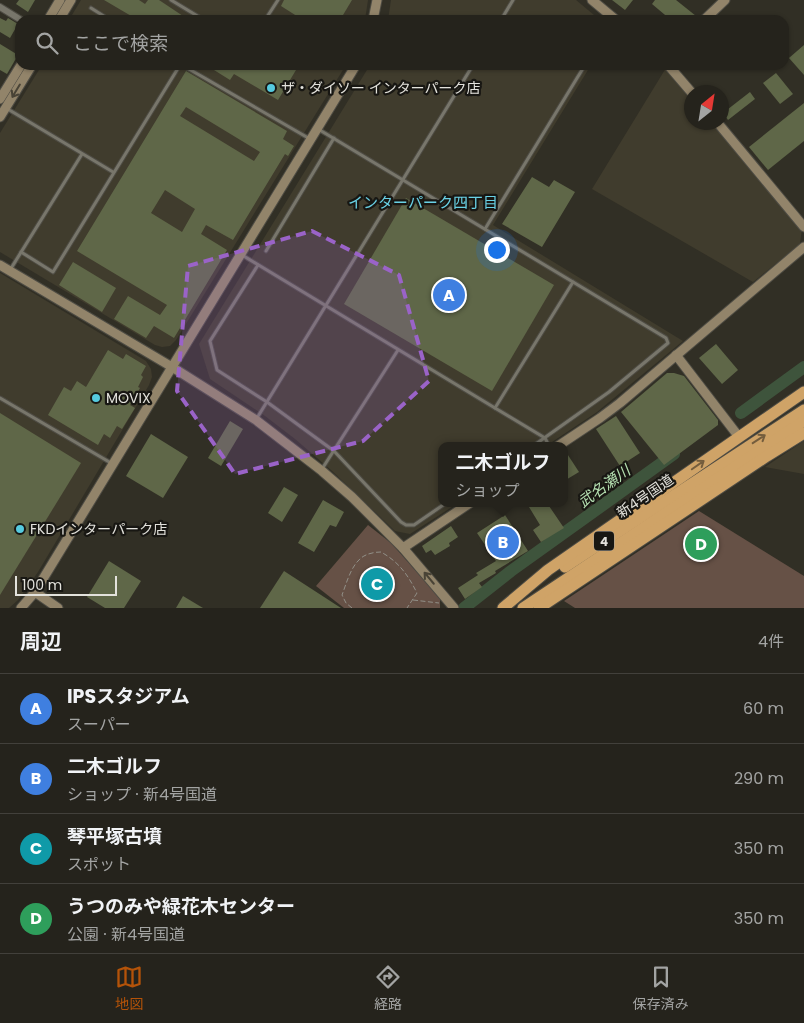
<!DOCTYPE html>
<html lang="ja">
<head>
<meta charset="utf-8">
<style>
	:root { --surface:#25231c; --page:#2d2b25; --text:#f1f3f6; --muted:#a3a4a3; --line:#42403b; --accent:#b45309 }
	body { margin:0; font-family:Poppins,"Noto Sans JP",sans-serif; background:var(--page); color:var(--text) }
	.compass { position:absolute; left:684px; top:85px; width:45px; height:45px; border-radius:50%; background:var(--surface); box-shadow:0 1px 4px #0004; rotate:30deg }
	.scale { position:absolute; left:15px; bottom:12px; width:102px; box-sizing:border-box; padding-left:5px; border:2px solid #e3e2dc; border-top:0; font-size:14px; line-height:18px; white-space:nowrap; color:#e3e2dc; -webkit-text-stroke:4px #181713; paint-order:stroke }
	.you { position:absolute; left:496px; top:249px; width:18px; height:18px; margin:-12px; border:4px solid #fff; border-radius:50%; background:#1a73e8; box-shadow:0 0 0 8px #1a73e833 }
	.badge { display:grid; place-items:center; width:32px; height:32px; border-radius:50%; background:var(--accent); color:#fff; font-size:16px; font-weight:700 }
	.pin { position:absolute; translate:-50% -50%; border:2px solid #fff; box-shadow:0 1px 5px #0006 }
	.popup { position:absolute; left:438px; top:442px; width:130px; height:65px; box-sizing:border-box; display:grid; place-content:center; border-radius:10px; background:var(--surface); filter:drop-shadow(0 1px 4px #0005); font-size:16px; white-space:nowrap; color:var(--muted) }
	.popup b { font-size:19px; color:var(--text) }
	.popup::after { content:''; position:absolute; left:50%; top:100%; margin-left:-10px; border:10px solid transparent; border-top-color:var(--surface) }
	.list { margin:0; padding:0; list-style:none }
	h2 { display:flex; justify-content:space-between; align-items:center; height:65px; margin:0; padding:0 20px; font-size:21px }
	h2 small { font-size:16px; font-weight:400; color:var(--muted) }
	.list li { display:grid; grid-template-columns:32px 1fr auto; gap:15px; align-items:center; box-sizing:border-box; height:70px; padding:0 20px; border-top:1px solid var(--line) }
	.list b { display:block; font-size:19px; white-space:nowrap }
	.list p { margin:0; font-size:16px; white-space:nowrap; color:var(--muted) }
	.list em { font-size:16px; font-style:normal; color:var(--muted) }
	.icon { flex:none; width:28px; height:28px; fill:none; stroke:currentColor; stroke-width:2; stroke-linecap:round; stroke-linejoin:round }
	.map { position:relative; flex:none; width:804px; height:608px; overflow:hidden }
	.search { position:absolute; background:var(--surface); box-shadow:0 1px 4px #0004; left:15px; right:15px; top:15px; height:55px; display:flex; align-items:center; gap:12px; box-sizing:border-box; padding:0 18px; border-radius:15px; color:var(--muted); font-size:19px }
	.sheet { height:345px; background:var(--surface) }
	nav { display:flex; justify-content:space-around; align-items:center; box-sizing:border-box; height:70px; border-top:1px solid var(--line); background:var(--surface); font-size:14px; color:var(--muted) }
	nav a { display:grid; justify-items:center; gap:2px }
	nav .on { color:var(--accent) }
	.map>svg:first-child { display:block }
	.built { fill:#403c2d }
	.green { fill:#665146 }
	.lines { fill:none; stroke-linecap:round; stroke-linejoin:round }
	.river { stroke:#3e543c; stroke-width:12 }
	.building { fill:#5f6748; fill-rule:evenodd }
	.lane-casing { stroke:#4e4c44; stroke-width:5 }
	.street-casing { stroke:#4e4c44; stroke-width:8 }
	.secondary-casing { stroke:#4e4c44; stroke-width:11 }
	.highway-casing { stroke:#4e4c44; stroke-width:13 }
	.path { stroke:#929088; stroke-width:1; stroke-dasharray:5 2.5; stroke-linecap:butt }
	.lane { stroke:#78766b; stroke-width:3 }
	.street { stroke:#78766b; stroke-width:6 }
	.secondary { stroke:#92846a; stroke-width:9 }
	.highway { stroke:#cfa367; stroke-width:11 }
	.oneway { stroke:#494336 }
	.oneway2 { stroke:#745d3d }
	.marked { fill:#9a63c8; fill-opacity:0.2; stroke:#9a63c8; stroke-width:4; stroke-dasharray:10 6; stroke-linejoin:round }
	.poi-dot { fill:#55cadf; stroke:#181713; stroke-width:2 }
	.labels { text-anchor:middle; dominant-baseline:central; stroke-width:4.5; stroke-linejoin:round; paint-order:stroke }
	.shield { fill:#181713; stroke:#a6a5a0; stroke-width:1 }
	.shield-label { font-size:12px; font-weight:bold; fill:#e3e2dc }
	.poi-label { font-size:14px; fill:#e3e2dc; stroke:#181713; text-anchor:start }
	.street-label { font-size:14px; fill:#e3e2dc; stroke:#181713 }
	.neighbourhood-label { font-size:15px; fill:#69d1e5; stroke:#181713 }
	.water-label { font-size:15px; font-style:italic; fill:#b5e0b1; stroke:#181713 }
</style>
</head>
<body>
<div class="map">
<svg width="804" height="608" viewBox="0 0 804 608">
	<rect width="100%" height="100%" fill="#312f25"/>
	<g class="built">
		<polygon points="81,0 368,0 365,20 69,20"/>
		<polygon points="391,0 576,0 600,20 388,20"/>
		<polygon points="42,65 346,65 176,340 170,346 162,347 155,345 0,252 0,133"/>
		<polygon points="370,65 591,65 493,225 683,341 597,412 546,446 442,446 442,503 458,503 410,534 395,531 331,470 295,439 265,416 210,379 199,344"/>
		<polygon points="666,68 691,98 692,122 712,123 802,229 800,243 797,247 753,282 592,189"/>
		<polygon points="0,273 146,361 151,369 152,377 149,385 38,572 18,600 9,608 0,608"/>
		<polygon points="804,441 804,474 765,467"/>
	</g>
	<g class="green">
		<polygon points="699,511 804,576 804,608 575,608 564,601"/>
		<polygon points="368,525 391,543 440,598 440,608 344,608 316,586"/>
	</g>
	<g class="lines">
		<g class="river">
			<polyline points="741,413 804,367"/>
			<polyline points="464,608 511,571 674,454"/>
		</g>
	</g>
	<g class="building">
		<polygon points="19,0 35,0 28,12 16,4"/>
		<polygon points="104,0 139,0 145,4 148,0 159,0 189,20 138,20"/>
		<polygon points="284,0 352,0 340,20 303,20 281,6"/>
		<polygon points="612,0 633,0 625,10"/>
		<polygon points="655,0 676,0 696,16 693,20 671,20 652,4"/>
		<polygon points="0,18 6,21 8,18 18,24 10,38 0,32"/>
		<polygon points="0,44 18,55 7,74 0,70"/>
		<polygon points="804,45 804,75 789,58"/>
		<polygon points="206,65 299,65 278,100 234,74 230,80"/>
		<path d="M186,71L287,131L283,139L294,146L288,156L285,154L233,240L206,225L201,234L227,250L174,338L154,326L146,338L114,319L128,296L160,315L167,305L77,251ZM186,107L260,152L254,161L180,116ZM165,190L195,209L182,232L151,213Z"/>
		<polygon points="776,73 793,94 780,104 763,83"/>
		<polygon points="750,92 755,99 728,120 723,113"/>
		<polygon points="804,103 804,141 768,170 749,147"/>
		<polygon points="532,177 549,187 554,180 575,192 542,247 502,224"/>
		<polygon points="406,198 554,285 492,391 344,304"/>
		<polygon points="73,262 116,288 102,312 59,285"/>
		<polygon points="716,344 738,370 722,384 699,358"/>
		<polygon points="108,350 123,359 126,354 146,366 141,375 143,377 138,387 140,388 130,405 135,408 122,429 117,426 110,438 104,434 98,445 48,415 64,387 71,391 77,381 86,387"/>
		<polygon points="667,373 674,373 684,376 718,420 718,425 664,465 621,412"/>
		<polygon points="0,413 81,463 0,595"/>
		<polygon points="616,416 640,453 620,466 596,429"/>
		<polygon points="230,421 243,429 221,466 208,458"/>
		<polygon points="151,434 188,457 163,498 126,476"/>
		<polygon points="564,449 579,472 564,481"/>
		<polygon points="284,487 298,495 282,522 268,513"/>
		<polygon points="323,500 344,512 336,527 330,525 314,552 298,543"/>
		<polygon points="534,503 547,503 564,528 541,542 533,530 540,525 529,507"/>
		<polygon points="505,515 528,551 495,571 496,573 479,583 482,587 465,599 458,588 478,575 476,573 496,561 477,533"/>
		<polygon points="451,526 458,537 449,543 450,546 435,555 431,550 426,553 422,546"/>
		<polygon points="109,561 141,581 124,608 105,608 87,597"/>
		<polygon points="284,571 341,608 260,608"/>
		<polygon points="183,596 203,608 176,608"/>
	</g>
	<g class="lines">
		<defs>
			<g id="lane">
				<polyline points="171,0 204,20"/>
				<polyline points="91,8 110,20"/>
				<polyline points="265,20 278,0"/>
				<polyline points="501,20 513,0"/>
				<polyline points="182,65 310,139"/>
				<polyline points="6,108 113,172"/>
				<polyline points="485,229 585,65"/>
				<polyline points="266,251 334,138"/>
				<polyline points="21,252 53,272 180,65"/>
				<polyline points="242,255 495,408 573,282 318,129"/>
				<polyline points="258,265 210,341 217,370 267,402 334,451 401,522 406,525 414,525 446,503"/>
				<polyline points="10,270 82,154"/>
				<polyline points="0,398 111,463"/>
				<polyline points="495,408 545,438 549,446"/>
				<polyline points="257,418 473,65"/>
				<polyline points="533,446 609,392 668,343 666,338 573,282"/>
				<polyline points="322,469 398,350"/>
			</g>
			<polyline id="street" points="0,7 21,20"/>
			<g id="secondary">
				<polyline points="592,0 616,20"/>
				<polyline points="48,20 60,0"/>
				<polyline points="59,20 71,0"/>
				<polyline points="373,20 377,0"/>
				<polyline points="704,20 725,0"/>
				<polyline points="668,65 692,93"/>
				<polyline points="0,99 21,65"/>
				<polyline points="0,117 32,65"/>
				<polyline points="717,122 804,227"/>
				<polyline points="0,265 172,367 256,420 322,471 352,497 403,548 470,503"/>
				<polyline points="676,355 739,437"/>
				<polyline points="558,446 600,418 620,403 804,247"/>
				<polyline points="403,548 454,608"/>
				<polyline points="35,592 58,608"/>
				<polyline points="21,608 35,592 356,65"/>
			</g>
			<g id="highway">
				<polyline points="565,567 804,410"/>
				<polyline points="503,608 548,570 804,392"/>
				<polyline points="523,608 804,421"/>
				<polyline points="539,608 767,456 804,433"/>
			</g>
		</defs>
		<use href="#lane" class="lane-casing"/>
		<use href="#street" class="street-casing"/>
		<use href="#secondary" class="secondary-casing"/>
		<use href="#highway" class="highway-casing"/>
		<g class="path">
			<polyline points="413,600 439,603"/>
			<path d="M352,608L346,603L342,595C347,582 352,561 366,555C370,553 376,552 381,552C399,562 408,575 417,593L407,608"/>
		</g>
		<use href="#lane" class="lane"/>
		<use href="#street" class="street"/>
		<use href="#secondary" class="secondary"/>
		<use href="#highway" class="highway"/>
	</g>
	<defs><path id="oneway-shaft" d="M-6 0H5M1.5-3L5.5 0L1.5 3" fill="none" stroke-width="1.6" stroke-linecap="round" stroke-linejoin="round" transform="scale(1.25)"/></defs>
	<g class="oneway">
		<use href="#oneway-shaft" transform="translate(16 91) rotate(121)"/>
		<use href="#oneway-shaft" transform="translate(429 578) rotate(-130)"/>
	</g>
	<g class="oneway2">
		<use href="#oneway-shaft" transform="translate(759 439) rotate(-33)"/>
		<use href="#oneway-shaft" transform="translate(698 465) rotate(-35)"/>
	</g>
	<path class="marked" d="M312,231L399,275L429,381L363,441L235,474L177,391L188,266Z"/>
	<g class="poi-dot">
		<circle cx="271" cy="88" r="5"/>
		<circle cx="96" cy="398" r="5"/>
		<circle cx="20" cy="529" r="5"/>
	</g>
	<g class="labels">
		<rect class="shield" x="594" y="531.5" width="20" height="19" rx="4"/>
		<g class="shield-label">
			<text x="604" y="541">4</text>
		</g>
		<g class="poi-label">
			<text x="281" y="88">ザ・ダイソー インターパーク店</text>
			<text x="106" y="398">MOVIX</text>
			<text x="30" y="529">FKDインターパーク店</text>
		</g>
		<g class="street-label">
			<text transform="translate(645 496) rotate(-34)">新4号国道</text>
		</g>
		<g class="neighbourhood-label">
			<text x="423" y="202">インターパーク四丁目</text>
		</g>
		<g class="water-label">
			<text transform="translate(604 486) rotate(-36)">武名瀬川</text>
		</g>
	</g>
</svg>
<svg class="compass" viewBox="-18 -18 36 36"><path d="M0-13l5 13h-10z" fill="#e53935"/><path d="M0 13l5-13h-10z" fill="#a3a4a3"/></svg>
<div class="scale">100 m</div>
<div class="you"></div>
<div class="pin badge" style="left:449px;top:295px;background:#3f7fe0">A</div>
<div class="pin badge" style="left:503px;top:542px;background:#3f7fe0">B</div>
<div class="popup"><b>二木ゴルフ</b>ショップ</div>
<div class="pin badge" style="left:377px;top:584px;background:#0f9aa8">C</div>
<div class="pin badge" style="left:701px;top:544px;background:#2e9e5b">D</div>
<div class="search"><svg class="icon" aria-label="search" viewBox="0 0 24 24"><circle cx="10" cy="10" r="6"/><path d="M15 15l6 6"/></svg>ここで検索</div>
</div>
<section class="sheet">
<h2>周辺<small>4件</small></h2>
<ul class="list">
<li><span class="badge" style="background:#3f7fe0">A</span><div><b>IPSスタジアム</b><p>スーパー</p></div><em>60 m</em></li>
<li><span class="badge" style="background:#3f7fe0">B</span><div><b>二木ゴルフ</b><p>ショップ · 新4号国道</p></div><em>290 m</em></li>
<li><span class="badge" style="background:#0f9aa8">C</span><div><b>琴平塚古墳</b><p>スポット</p></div><em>350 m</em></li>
<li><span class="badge" style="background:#2e9e5b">D</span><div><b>うつのみや緑花木センター</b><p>公園 · 新4号国道</p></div><em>350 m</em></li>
</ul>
</section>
<nav>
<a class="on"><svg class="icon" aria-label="map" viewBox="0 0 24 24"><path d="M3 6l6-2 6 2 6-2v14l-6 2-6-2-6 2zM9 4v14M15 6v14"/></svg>地図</a>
<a><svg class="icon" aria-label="directions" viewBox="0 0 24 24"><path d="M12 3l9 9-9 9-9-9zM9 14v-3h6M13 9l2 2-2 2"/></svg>経路</a>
<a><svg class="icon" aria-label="saved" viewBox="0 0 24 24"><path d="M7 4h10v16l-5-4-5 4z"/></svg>保存済み</a>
</nav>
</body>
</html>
